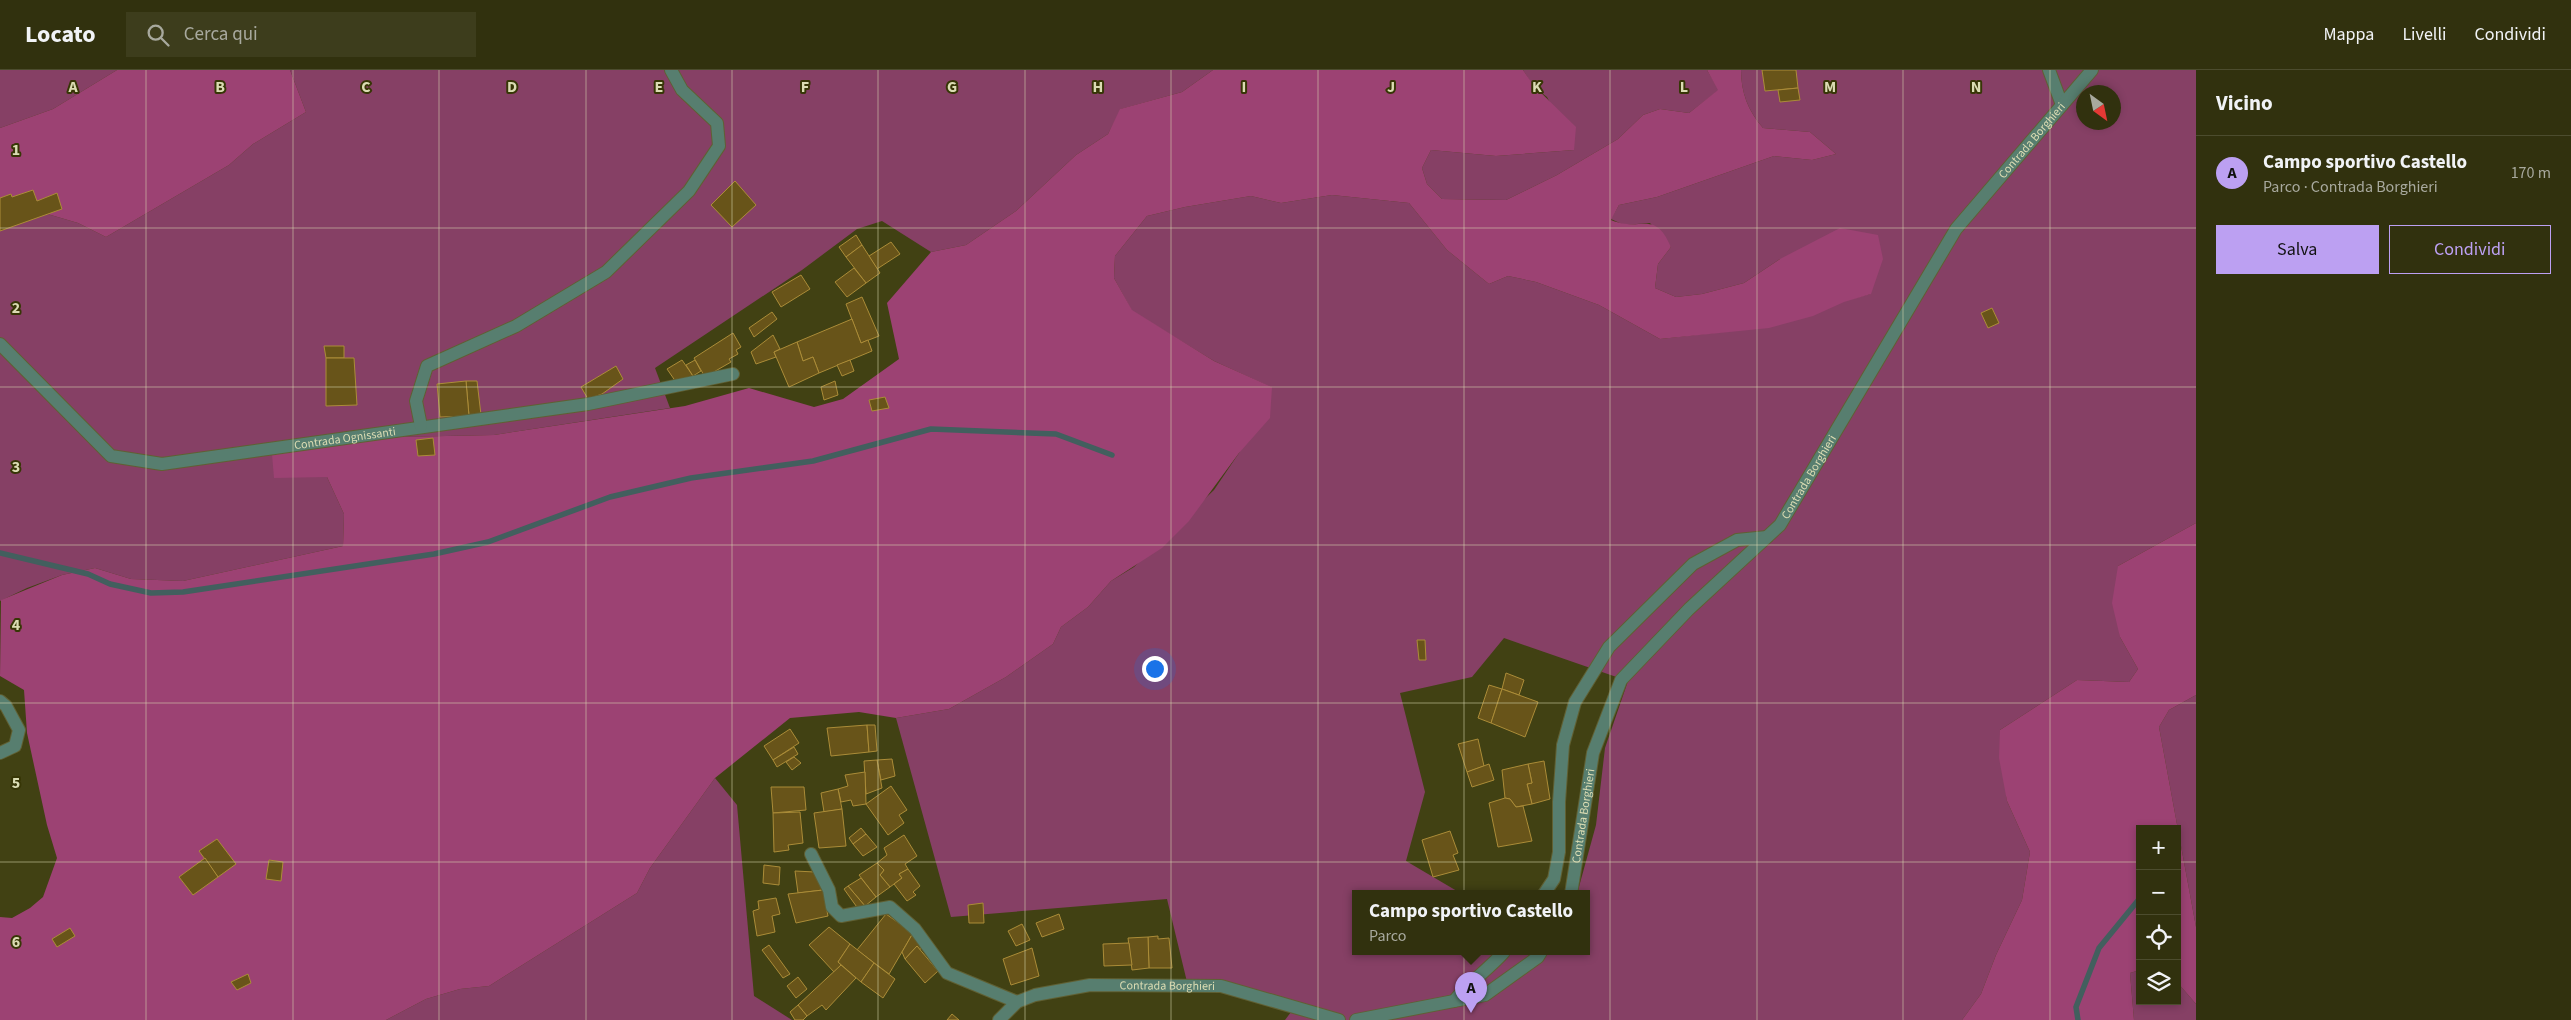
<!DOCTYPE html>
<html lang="it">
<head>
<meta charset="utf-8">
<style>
	:root { --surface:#31310e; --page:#3d3d1c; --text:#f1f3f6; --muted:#a8a99e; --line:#4c4c2e; --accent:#bca0f2 }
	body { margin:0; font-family:"Source Sans 3",sans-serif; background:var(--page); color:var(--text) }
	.controls { position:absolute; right:15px; bottom:15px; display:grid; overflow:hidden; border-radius:0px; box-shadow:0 2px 8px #0003 }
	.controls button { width:45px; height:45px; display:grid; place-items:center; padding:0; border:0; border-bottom:1px solid var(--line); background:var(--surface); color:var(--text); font:25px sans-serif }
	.compass { position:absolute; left:2076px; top:15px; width:45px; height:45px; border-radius:50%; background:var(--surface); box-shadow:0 2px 8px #0003; rotate:147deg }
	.you { position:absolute; left:1154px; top:598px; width:18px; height:18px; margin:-12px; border:4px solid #fff; border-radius:50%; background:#1a73e8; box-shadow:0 0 0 8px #1a73e833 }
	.badge { display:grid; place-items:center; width:32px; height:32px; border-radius:50%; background:var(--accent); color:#111; font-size:16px; font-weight:700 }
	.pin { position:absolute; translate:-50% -41px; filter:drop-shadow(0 1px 2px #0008) }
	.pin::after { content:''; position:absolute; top:26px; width:18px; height:15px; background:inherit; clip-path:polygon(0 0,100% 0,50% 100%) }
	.popup { position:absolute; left:1352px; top:820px; width:238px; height:65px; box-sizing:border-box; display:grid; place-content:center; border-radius:0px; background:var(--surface); filter:drop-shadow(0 1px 4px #0005); font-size:16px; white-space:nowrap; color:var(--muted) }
	.popup b { font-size:19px; color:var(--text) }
	.popup::after { content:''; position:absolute; left:50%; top:100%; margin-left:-10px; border:10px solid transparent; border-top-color:var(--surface) }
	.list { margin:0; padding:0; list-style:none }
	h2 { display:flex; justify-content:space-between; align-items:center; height:65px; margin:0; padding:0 20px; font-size:21px }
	h2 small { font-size:16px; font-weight:400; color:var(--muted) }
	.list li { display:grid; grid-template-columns:32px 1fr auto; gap:15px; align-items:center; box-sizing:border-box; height:75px; padding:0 20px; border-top:1px solid var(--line) }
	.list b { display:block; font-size:19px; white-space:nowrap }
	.list p { margin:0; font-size:16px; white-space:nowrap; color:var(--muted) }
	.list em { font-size:16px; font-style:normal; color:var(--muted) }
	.actions { display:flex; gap:10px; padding:15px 20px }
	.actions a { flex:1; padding:11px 0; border:1px solid var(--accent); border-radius:0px; text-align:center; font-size:18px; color:var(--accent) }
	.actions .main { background:var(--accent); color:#111 }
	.icon { flex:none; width:28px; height:28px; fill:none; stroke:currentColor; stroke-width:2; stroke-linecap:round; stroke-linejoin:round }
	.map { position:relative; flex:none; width:2196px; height:950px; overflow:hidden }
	header { display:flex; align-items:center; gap:30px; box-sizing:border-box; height:70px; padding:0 25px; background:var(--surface); border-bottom:1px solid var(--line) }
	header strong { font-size:24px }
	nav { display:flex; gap:28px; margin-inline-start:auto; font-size:18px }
	.search { width:350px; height:45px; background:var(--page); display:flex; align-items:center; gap:12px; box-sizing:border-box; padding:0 18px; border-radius:0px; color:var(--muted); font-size:19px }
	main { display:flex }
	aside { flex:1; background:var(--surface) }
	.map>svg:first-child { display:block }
	.green { fill:#864065; fill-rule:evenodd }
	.forest { fill:#9c4273 }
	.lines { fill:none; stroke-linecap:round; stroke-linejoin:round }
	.stream { stroke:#425f5e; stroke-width:5.5 }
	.building { fill:#685419; stroke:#ab8c38 }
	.minor-casing { stroke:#606033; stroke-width:14 }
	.minor { stroke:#577e6f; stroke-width:12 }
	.grid { fill:none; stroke:#dbdcb3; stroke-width:1; stroke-opacity:0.55 }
	.labels { text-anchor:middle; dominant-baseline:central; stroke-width:4; stroke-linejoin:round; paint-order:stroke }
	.street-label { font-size:12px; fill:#dbdcb3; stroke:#373606 }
	.grid-label { font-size:16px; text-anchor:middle; font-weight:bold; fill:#dbdcb3; stroke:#373606; stroke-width:4; stroke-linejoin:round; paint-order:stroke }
</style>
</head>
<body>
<header>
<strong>Locato</strong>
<div class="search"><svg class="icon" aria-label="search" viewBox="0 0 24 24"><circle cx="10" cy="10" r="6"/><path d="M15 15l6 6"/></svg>Cerca qui</div>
<nav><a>Mappa</a><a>Livelli</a><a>Condividi</a></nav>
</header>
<main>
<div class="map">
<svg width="2196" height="950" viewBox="0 0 2196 950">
	<rect width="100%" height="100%" fill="#414113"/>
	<g class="green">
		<polygon points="0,0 117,0 53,39 0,58"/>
		<polygon points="290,0 1213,0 1182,22 1121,39 1108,64 1076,85 1016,141 966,175 931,182 882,151 857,159 802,200 655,298 670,338 494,365 398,367 274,407 327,407 344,444 343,476 183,511 131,509 95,498 62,505 27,518 0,531 0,140 44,143 78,153 106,167 229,95 253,74 306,42"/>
		<polygon points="1523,0 1707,0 1719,20 1689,43 1660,39 1643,45 1618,69 1557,105 1506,130 1442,129 1427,114 1422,98 1431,80 1496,86 1574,80 1547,27 1533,16"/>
		<path d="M1741,0H2196V453L2118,496L2120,567L2138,599L2129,612L2077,610L2000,660L2007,731L2030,782L2022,830L1996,885L1981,924L1962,950H1285L1297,934L1187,912L1167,829L951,847L896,648L949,639L1006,607L1053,574L1061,557L1088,537L1111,511L1134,497L1214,420L1239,383L1271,317L1214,291L1132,241L1114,208L1115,186L1147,146L1185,137L1251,126L1281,133L1332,125L1409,133L1447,180L1489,214L1508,206L1536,212L1599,235L1660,269L1731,261L1870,224L1780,189L1744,213L1702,224L1676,227L1655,218L1658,194L1671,177L1650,153L1624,155L1611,149L1619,135L1657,127L1774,86L1812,90L1836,84L1810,62L1763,58C1748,41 1741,22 1741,0ZM2084,22H2114V52H2084ZM1504,568L1628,611L1605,678L1596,755L1577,824H1586V882H1538L1533,890L1525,882H1356V824H1462L1406,791L1425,722L1400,623L1472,607Z"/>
		<polygon points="2196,625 2196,857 2159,657 2169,640"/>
		<polygon points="715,708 737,735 754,926 792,950 386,950 426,929 460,919 489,916 637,823 650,798"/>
		<polygon points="2140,900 2140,931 2177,931 2177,912 2196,934 2196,950 2134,950 2130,903"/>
	</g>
	<g class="forest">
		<polygon points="117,0 290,0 306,42 253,74 229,95 106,167 78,153 44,143 0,140 0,58 53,39"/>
		<path d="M1213,0H1523L1534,16L1576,57L1574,80L1496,86L1431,80L1422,98L1427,114L1442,129L1506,130L1557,105L1618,69L1643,45L1660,39L1689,43L1718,20L1707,0H1741C1741,22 1748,41 1763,58L1810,62L1836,84L1812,90L1774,86L1657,127L1619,135L1611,150C1641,163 1654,138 1671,177L1658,194L1655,218L1676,227L1702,224L1744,213L1780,189L1840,158L1878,165L1883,189L1871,224L1844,232L1813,246L1769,258L1660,269L1599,235L1536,212L1508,206L1489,214L1447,180L1409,133L1332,125L1281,133L1251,126L1185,137L1147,146L1115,186L1114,208L1132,240L1214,291L1272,317L1270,348L1239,383L1189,451L1162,478L1111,511L1088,537L1061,557L1053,574L1006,607L949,639L896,648L859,642L790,648L715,708L650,798L637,823L489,916L460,919L426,929L386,950H0V847L12,848L30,838L43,827L57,788L47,755L27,663L24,620L0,606L1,530L62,505L95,498L131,509L183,511L343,476L344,444L327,407L274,408L272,384L398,367L494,365L685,336L749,318L814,337L843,329L899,289L887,233L931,182L966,175L1016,141L1076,85L1108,64L1120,39L1182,22Z"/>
		<polygon points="2196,453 2196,625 2169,640 2159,657 2196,857 2196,934 2177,912 2177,759 2140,759 2140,900 2130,903 2134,950 1962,950 1981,924 1996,885 2022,830 2030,782 2007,731 1999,688 2000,660 2077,610 2129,612 2138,599 2120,567 2112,533 2118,496"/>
	</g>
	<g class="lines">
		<g class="stream">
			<polyline points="0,483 88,504 110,514 151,523 183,522 434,484 488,472 610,427 691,408 813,391 931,359 1056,364 1112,385"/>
			<polyline points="2078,950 2076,937 2099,878 2140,828"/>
		</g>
	</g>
	<g class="building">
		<polygon points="1762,0 1796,0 1798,18 1765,21"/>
		<polygon points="1798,18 1800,30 1780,32 1778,20"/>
		<polygon points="735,111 756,135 732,157 711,135"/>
		<polygon points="33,120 37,131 57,123 62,139 0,161 0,128 11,124 12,127"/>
		<polygon points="856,165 862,175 846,187 839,177"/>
		<polygon points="891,172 900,184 877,199 869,186"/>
		<polygon points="862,175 880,203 866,213 846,187"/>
		<polygon points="854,198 866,213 847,227 835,212"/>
		<polygon points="801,205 810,219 781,237 772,222"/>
		<polygon points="862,227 879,266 861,273 846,234"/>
		<polygon points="1992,238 1999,253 1988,258 1981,243"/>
		<polygon points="772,242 777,249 754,267 749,258"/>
		<polygon points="852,249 861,273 868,270 872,281 819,303 813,287 803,291 797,272"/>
		<polygon points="733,263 741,277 736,280 738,284 729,289 731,292 705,307 694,288"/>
		<polygon points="773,265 780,279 774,282 776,287 756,294 751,282"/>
		<polygon points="797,272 803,291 813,287 819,303 789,317 774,282"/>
		<polygon points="324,276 344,276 344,288 326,288"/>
		<polygon points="326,288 354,288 357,335 326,336"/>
		<polygon points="682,290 693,306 676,312 667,299"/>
		<polygon points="695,290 701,301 693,306 686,295"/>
		<polygon points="850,290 854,301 842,306 837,295"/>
		<polygon points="616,296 623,309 602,324 588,329 581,317"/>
		<polygon points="466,311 477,311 481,345 469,346"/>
		<polygon points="466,311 469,346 440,347 437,314"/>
		<polygon points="835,311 838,325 824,330 821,317"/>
		<polygon points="885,327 889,338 872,341 869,330"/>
		<polygon points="433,368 435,385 418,386 416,370"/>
		<polygon points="1417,570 1425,570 1426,590 1419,590"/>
		<polygon points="1506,603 1524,610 1519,625 1502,619"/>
		<polygon points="1489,615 1502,619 1491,653 1478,648"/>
		<polygon points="1502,619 1538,632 1525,667 1491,653"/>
		<polygon points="867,655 869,682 831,686 827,658"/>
		<polygon points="867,655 875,655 877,681 869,682"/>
		<polygon points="790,659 799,673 773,690 764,676"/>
		<polygon points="1478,669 1484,696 1467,702 1458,674"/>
		<polygon points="794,677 798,684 777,697 773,690"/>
		<polygon points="794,687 801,693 792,700 786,692"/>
		<polygon points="892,689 895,706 881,710 877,690"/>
		<polygon points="877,690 882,718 866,724 864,691"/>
		<polygon points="1544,691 1550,729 1532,734 1527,714 1532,713 1528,694"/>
		<polygon points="1489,694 1494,710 1472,717 1467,702"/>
		<polygon points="1528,694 1532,713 1527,714 1532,734 1516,737 1510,729 1505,728 1502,700"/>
		<polygon points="865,702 866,734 853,736 851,730 841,732 838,719 848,716 845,705"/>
		<polygon points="891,716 907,740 899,745 904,753 888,765 866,734"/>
		<polygon points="771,717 804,717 806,740 773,743"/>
		<polygon points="838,719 842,739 824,742 821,723"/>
		<polygon points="1505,728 1510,729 1516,737 1523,736 1532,771 1498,777 1489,733"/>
		<polygon points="842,739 846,776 819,778 814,743"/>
		<polygon points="800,742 803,773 788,775 789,780 774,782 773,743"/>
		<polygon points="861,758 866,764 853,774 849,768"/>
		<polygon points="1450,761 1458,783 1453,785 1459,800 1433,807 1422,770"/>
		<polygon points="866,764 877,777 863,786 853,774"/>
		<polygon points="904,765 917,786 905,794 908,799 899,804 902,808 890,817 880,805 884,800 877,793 887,785 884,778"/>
		<polygon points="217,769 236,794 218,807 199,781"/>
		<polygon points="205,788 218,807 193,825 179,807"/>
		<polygon points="269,790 283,792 281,811 266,809"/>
		<polygon points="877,793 884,800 880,805 890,817 876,827 859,805"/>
		<polygon points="764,795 780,797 779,815 763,813"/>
		<polygon points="908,799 920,816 913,822 916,825 907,831 894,814 902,808 899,804"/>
		<polygon points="795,801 815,802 823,820 798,823"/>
		<polygon points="861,808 876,827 865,836 848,816"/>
		<polygon points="848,816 865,836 859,840 844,819"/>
		<polygon points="823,820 828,846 796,853 788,824"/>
		<polygon points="776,828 780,844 772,846 775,862 757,866 753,841 759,839 758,831"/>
		<polygon points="983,833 984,853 969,853 968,835"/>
		<polygon points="886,844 913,863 889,904 857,880"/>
		<polygon points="1059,844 1064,859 1042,867 1036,853"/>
		<polygon points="1022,854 1030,870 1016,876 1008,861"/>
		<polygon points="829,857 850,874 838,892 841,895 834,902 809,875"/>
		<polygon points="70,858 75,866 57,877 52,869"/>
		<polygon points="913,863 923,877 919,880 917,876 905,889 902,882"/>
		<polygon points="1158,866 1158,869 1169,868 1172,898 1149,898 1148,867"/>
		<polygon points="1148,867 1149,898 1132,900 1128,868"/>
		<polygon points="1129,873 1132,895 1104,896 1103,874"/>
		<polygon points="850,874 874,893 861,912 838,892"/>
		<polygon points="769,875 790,904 783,908 762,880"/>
		<polygon points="917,876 938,901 925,913 905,889"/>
		<polygon points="1032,878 1039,906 1011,915 1003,889"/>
		<polygon points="874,893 895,909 883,928 861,912"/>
		<polygon points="841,895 856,908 826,940 822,935 807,946 798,935"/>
		<polygon points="248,904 251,913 237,920 231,912"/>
		<polygon points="798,907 807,919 796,928 787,916"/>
		<polygon points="798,935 807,946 803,950 795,950 790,942"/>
		<polygon points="952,944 959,950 947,950"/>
	</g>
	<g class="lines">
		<defs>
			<g id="minor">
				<polyline points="2049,0 2062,35"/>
				<path id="s1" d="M0,274L111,386L162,394L588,334L733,304"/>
				<polyline points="421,356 416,331 427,296 516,256 606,202 689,121 719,76 717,53 682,20 671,0"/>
				<polyline points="0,631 6,636 19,660 15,676 0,683"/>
				<polyline points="811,784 829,820 832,837 841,846 890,837 915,859 947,903 1017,932"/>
				<polyline points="1544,824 1554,809 1559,782 1559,732 1563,675 1575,632 1609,577 1693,494 1737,470 1767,467"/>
				<path id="s2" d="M1571,824L1593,683L1621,610L1689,539L1780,455L1956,159L2092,0"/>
				<path d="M1454,931C1469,912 1488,900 1504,882"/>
				<path id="s3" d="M999,950L1017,932L1035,925L1090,915L1221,916L1339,950"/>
				<polyline points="1356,950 1485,925 1538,887 1541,882"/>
			</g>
		</defs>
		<use href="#minor" class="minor-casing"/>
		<use href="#minor" class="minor"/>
	</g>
	<path class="grid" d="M146,0V950M293,0V950M439,0V950M586,0V950M732,0V950M878,0V950M1025,0V950M1171,0V950M1318,0V950M1464,0V950M1610,0V950M1757,0V950M1903,0V950M2050,0V950M0,158H2196M0,317H2196M0,475H2196M0,633H2196M0,792H2140M2177,792H2196"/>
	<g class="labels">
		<g class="street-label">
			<text stroke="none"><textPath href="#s2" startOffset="904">Contrada Borghieri</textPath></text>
			<text stroke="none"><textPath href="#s1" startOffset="394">Contrada Ognissanti</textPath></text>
			<text stroke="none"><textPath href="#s2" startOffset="499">Contrada Borghieri</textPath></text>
			<text stroke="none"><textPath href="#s2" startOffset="79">Contrada Borghieri</textPath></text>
			<text stroke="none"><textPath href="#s3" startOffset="178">Contrada Borghieri</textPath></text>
		</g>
	</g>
	<g class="grid-label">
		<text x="73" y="22">A</text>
		<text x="220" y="22">B</text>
		<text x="366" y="22">C</text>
		<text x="512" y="22">D</text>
		<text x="659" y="22">E</text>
		<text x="805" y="22">F</text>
		<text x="952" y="22">G</text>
		<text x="1098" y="22">H</text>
		<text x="1244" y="22">I</text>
		<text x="1391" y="22">J</text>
		<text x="1537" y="22">K</text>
		<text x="1684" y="22">L</text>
		<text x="1830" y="22">M</text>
		<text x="1976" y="22">N</text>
		<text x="16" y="85">1</text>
		<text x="16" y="243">2</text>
		<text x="16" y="402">3</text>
		<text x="16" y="560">4</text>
		<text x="16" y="718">5</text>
		<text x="16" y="877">6</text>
	</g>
</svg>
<div class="controls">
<button>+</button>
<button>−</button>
<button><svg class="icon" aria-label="locate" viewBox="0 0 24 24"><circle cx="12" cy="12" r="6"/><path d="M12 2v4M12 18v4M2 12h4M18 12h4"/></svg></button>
<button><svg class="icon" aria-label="layers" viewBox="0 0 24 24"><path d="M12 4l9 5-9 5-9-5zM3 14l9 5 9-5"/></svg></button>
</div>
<svg class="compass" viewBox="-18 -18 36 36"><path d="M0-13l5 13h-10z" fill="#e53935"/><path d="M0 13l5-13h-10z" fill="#a8a99e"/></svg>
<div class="you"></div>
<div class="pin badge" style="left:1471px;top:943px">A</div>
<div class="popup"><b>Campo sportivo Castello</b>Parco</div>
</div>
<aside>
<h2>Vicino<small></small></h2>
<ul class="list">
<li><span class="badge">A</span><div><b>Campo sportivo Castello</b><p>Parco · Contrada Borghieri</p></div><em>170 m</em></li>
</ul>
<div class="actions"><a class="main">Salva</a><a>Condividi</a></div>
</aside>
</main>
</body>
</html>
